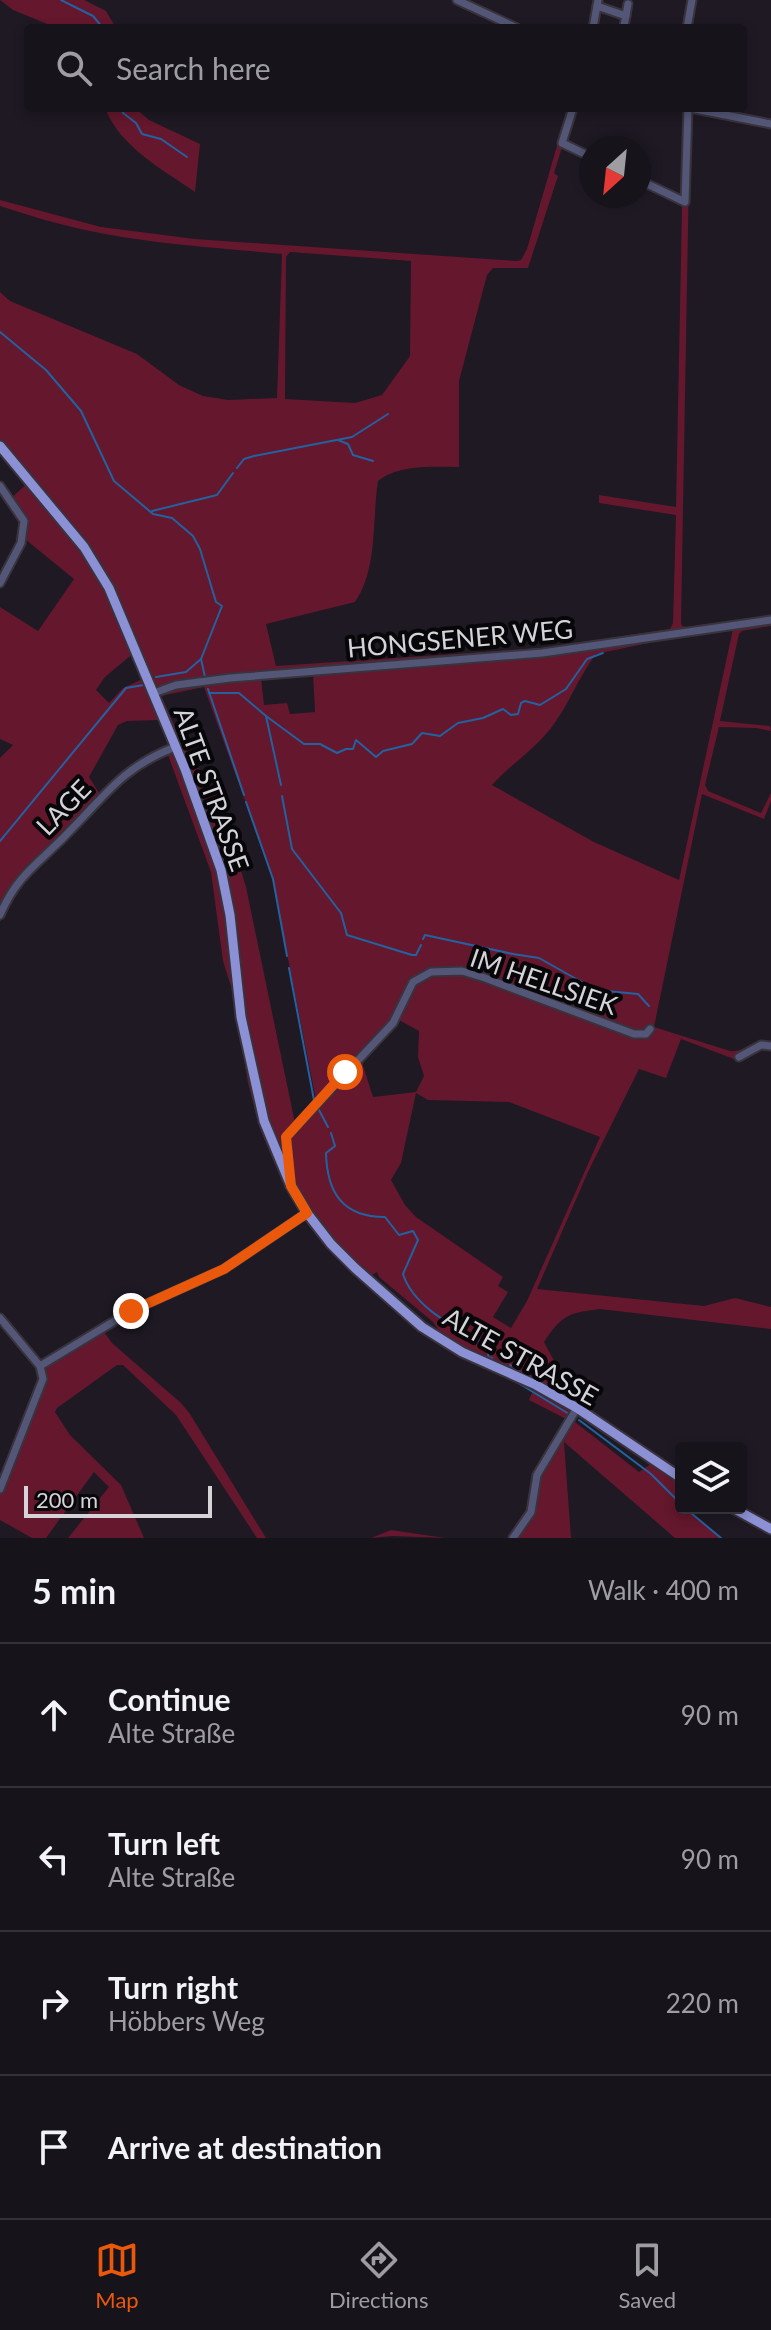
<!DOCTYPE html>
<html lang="en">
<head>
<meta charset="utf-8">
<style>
	:root { --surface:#16131a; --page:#232027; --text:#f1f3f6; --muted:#9e9ea2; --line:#353239; --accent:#ea580c }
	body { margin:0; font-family:Lato,sans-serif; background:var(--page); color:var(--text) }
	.controls { position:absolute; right:24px; bottom:24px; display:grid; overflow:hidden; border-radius:8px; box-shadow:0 4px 12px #0003 }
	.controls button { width:72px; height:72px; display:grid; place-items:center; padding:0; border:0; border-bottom:2px solid var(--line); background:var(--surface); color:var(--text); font:40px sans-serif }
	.compass { position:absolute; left:579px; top:136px; width:72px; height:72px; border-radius:50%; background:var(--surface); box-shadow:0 4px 12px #0003; rotate:207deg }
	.scale { position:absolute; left:24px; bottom:20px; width:188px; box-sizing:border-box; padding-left:8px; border:4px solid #d5d2d8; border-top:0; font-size:22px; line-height:28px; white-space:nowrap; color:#d5d2d8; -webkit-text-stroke:6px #070609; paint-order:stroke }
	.stop { position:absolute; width:24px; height:24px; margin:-18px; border:6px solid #ea580c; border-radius:50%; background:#fff }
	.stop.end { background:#ea580c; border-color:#fff; box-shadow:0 2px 8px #0008 }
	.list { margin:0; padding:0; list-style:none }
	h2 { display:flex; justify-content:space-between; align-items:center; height:104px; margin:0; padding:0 32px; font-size:34px }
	h2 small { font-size:26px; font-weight:400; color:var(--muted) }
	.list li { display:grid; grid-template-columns:52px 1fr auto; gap:24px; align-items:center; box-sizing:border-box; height:144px; padding:0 32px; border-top:2px solid var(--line) }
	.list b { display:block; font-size:30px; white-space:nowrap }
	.list p { margin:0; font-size:26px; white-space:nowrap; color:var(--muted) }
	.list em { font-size:26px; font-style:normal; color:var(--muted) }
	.icon { flex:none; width:44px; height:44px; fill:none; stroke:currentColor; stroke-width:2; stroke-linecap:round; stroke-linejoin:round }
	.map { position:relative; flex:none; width:771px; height:1538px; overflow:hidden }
	.search { position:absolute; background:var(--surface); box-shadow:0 4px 12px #0003; left:24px; right:24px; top:24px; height:88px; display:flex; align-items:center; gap:20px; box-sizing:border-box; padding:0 28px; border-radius:8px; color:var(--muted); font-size:30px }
	.sheet { height:680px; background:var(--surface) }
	nav { display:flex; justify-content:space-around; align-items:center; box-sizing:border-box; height:112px; border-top:2px solid var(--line); background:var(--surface); font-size:22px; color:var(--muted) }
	nav a { display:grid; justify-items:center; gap:4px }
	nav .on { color:var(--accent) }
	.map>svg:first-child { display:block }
	.green { fill:#64172d; fill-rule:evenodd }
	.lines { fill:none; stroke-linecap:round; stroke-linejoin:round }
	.stream { stroke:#2362a0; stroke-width:2 }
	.minor-casing { stroke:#38333c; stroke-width:11 }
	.major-casing { stroke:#38333c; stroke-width:13 }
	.minor { stroke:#535677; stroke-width:7 }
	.major { stroke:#8c90d4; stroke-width:9 }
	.route { stroke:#ea580c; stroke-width:10 }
	.labels { text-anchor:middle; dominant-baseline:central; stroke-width:8; stroke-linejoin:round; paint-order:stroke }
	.street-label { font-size:26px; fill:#d5d2d8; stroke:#070609 }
</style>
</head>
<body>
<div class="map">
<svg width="771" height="1538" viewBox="0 0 771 1538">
	<rect width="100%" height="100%" fill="#1e1923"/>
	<g class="green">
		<polygon points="0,0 84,0 106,11 116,28 57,28 13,10"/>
		<path d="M105,108H135L149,120L200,144L195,192C161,168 121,148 105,108Z"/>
		<path d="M568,108L574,109L554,173L558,176L528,268H493L487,275L459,381V467C432,467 400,464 378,481C372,520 378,569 355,602L266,624L276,666L543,648L670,629L673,623L676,515L599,503V495L676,507L684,108H716L771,119V129L700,115L693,114L690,117L681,623L682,626L687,627L771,615V626L742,631L739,634L720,721L770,726L771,731L756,728L719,727L705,785L708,791L761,813L771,793V801L764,819L702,794L654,1027L730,1051C744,1053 750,1040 763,1042L761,1047L741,1059H734L681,1039L666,1078L639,1069L588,1172L537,1289L704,1306L735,1298L771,1307V1329L600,1309C568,1313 562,1315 544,1342L576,1402L496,1370L441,1334L433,1322L379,1277L377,1272L369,1277L326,1232L310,1211L279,1155L275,1165L259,1126L248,1083L232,990L223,961L211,872L168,755L125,777L106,796L68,839L23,880L0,922V758L13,745L0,739V607L38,631L74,579L20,535L21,521L9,500L32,479L0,444V292L10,301L137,354L179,385L203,396L228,400L277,398L282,254C209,247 132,243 60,224C40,219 20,212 0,206V200L101,227L195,239L517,261L521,260L527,249ZM290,252L411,261L410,356L382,395L355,403L285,399L286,257ZM733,629L679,880L594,842L492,785C511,764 537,748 554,724C570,702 579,676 596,654L663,640ZM135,652L145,678L123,688L109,703L96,690L105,677ZM313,673L315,712L290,714L287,703L264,705L261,678ZM204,687L271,873L316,1100L295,1123L246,887L228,828V815L223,803L185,748L161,696ZM159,720L169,747C142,756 121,777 99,793L89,777L118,725L127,721ZM397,1019L419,1031L418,1057L424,1076L416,1092L373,1097L361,1059ZM416,1093L428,1100L509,1102L600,1137L527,1301L511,1328L493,1317L508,1292L498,1286L503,1277L416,1217L405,1205L391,1180L401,1163Z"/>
		<polygon points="301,1213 305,1220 233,1268 132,1315 104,1332 112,1343 181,1403 190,1414 266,1538 257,1538 176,1415 123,1365 117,1365 57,1408 55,1412 70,1435 121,1485 144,1538 68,1538 109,1487 94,1472 46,1538 32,1538 0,1520 0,1479 39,1382 39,1370 105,1321 240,1256"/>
		<polygon points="534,1388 573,1411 568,1420 529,1400"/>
		<polygon points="575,1422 639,1472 651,1464 681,1482 681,1508 695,1508 692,1513 720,1538 675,1538 564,1442 571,1538 516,1538 535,1508 542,1473 561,1440 563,1440"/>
		<polygon points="391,1530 398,1531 445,1538 392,1536 371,1538"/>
	</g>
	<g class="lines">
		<g class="stream">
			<polyline points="61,0 93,16 103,28"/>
			<polyline points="122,108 123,113 136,123 142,134 161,139 187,157"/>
			<polyline points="0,332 46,370 81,411 114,481 153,514 172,518 193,536 200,549 216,602 222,606 201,659 205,677"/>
			<polyline points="338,440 348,444 353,455 373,461"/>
			<polyline points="237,468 244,459 254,456 352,437 388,414"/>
			<polyline points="152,511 217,495 233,473"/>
			<polyline points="156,677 186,672 201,659"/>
			<polyline points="208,689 244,795"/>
			<polyline points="209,693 239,693 266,716 281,785"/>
			<polyline points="266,716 304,744 320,744 337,753 346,749 353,749 356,740 376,757 383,751 412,744 422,733 440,736 458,723 483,718 503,709 511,715 518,714 521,703 525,701 540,705 566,689 587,659 603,653"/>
			<polyline points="282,796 292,849 341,913 347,935 412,955 416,955 421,945"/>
			<polyline points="246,802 273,879 287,956"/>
			<polyline points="0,841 126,688 144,685"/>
			<polyline points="423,939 425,935 513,954 539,958 596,990 638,994 649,1006"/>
			<polyline points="289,968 314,1100"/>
			<polyline points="319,1110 328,1127"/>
			<path d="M331,1133L335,1146L326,1153C327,1192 342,1217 385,1217L399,1235L413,1231L418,1240L403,1274C414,1309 459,1329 489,1347L488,1357L492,1358"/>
			<polyline points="510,1365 519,1370"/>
			<polyline points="515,1381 569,1414"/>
			<polyline points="579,1420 651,1474 681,1504"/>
			<polyline points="685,1508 721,1538"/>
		</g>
		<defs>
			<g id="minor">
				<polyline points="457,0 517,28"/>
				<polyline points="597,6 626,16"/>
				<polyline points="624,26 628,4"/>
				<polyline points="593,28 598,0"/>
				<polyline points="687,28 692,0"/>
				<polyline points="573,108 562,143 591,157"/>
				<polyline points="690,108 771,124"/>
				<polyline points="639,180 685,202 688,108"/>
				<polyline points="0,486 24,521 21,543 0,583"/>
				<polyline points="154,693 176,685 230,678 542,653 771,620"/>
				<path d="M0,915C17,875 37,865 66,835C105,796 121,768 175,747"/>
				<polyline points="739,1057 761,1045 771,1046"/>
				<polyline points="290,1179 286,1137 393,1023 413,982 431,972 462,971 485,978 634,1034 646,1034 650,1029"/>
				<polyline points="0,1318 40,1366 43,1379 0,1489"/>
				<polyline points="40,1366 131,1311 224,1269 307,1213"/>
				<polyline points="513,1538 531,1512 537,1475 577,1408"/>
			</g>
			<g id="major">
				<polyline points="0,446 84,547 109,588 185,769 221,870 230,915 241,1017 264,1121 291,1186 307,1213 331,1244 355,1268 422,1327 462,1352 536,1385 577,1408 681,1478"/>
				<polyline points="733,1508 771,1529"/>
			</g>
		</defs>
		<use href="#minor" class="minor-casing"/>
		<use href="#major" class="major-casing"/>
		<use href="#minor" class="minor"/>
		<use href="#major" class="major"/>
	</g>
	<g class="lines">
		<polyline class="route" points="131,1311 224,1269 307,1213 291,1186 286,1137 345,1072"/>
	</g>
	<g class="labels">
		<g class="street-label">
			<text transform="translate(460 638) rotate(-5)">HONGSENER WEG</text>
			<text transform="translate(212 789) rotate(70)">ALTE STRASSE</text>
			<text transform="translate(63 807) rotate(-46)">LAGE</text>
			<text transform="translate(544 981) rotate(19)">IM HELLSIEK</text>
			<text transform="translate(521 1356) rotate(29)">ALTE STRASSE</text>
		</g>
	</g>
</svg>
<div class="controls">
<button><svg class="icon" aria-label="layers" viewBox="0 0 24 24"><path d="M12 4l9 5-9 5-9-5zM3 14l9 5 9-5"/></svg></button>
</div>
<svg class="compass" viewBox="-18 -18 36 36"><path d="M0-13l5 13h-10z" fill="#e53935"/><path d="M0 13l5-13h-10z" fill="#9e9ea2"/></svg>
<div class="scale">200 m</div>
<div class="stop" style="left:345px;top:1072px"></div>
<div class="stop end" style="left:131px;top:1311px"></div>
<div class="search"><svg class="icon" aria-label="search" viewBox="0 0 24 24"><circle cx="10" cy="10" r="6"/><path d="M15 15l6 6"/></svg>Search here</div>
</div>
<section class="sheet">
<h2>5 min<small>Walk · 400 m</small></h2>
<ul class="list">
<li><svg class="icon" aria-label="ahead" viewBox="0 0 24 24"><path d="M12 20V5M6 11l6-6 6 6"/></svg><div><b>Continue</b><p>Alte Straße</p></div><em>90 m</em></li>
<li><svg class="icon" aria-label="left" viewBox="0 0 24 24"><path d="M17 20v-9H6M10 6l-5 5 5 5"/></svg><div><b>Turn left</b><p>Alte Straße</p></div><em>90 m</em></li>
<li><svg class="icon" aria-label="right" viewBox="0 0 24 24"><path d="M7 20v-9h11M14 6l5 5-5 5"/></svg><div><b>Turn right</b><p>Höbbers Weg</p></div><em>220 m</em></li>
<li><svg class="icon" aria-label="arrive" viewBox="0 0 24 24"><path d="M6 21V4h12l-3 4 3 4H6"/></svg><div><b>Arrive at destination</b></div></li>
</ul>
</section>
<nav>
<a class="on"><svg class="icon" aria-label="map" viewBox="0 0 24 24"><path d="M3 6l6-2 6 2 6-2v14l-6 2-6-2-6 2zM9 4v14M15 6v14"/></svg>Map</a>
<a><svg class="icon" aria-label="directions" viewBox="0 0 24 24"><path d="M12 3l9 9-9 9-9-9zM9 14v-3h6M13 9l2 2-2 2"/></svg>Directions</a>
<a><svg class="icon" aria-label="saved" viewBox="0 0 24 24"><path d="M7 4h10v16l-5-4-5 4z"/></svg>Saved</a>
</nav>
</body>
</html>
